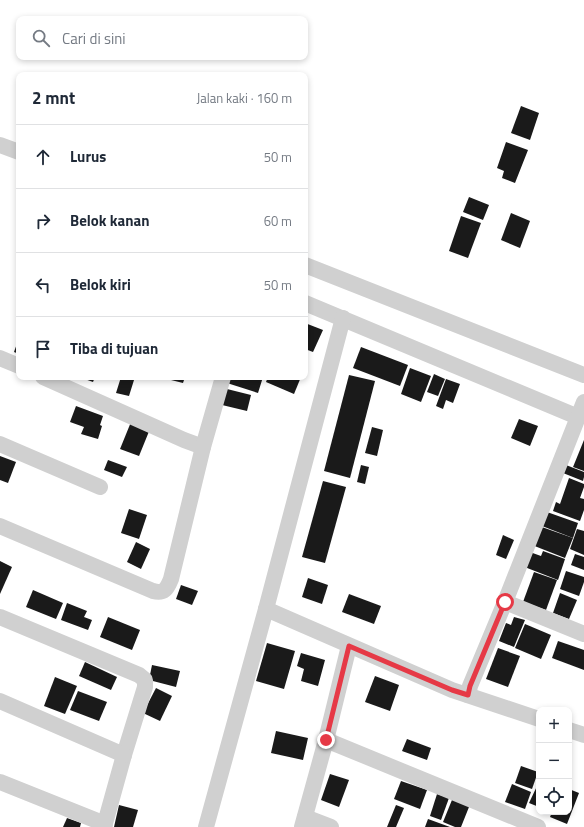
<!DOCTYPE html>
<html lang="id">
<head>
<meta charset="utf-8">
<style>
	:root { --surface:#fff; --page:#f6f6f7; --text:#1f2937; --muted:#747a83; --line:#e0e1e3 }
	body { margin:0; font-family:"Titillium Web",sans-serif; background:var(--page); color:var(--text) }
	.controls { position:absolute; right:12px; bottom:12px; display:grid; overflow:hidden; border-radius:8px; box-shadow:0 2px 6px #0003 }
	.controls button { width:36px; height:36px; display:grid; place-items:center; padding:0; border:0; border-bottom:1px solid var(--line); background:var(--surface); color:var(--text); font:20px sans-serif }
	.stop { position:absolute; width:12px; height:12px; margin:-9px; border:3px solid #e63946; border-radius:50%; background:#fff }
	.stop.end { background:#e63946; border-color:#fff; box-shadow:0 1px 4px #0008 }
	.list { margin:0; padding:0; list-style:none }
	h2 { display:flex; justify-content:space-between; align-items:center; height:52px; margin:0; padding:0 16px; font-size:17px }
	h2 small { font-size:13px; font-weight:400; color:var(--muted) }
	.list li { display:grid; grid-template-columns:26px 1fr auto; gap:12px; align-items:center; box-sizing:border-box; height:64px; padding:0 16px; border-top:1px solid var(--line) }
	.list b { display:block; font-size:15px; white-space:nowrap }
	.list em { font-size:13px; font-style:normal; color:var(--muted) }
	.icon { flex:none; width:22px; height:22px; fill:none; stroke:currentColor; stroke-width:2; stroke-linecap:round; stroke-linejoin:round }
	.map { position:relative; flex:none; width:584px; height:827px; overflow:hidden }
	.search { position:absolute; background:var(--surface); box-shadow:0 2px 6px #0003; left:16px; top:16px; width:292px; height:44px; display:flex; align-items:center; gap:10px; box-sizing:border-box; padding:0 14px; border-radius:8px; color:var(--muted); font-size:15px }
	.panel { position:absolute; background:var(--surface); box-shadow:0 2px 6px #0003; left:16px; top:72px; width:292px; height:308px; border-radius:8px }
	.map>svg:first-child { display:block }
	.building { fill:#1a1a1a }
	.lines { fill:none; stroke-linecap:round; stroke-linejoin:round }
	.minor { stroke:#d0d0d0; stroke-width:16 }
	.route { stroke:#e63946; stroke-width:5 }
</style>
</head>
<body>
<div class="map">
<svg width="584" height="827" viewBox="0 0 584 827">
	<rect width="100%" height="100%" fill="#fff"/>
	<g class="building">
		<polygon points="521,106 539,113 530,140 511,133"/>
		<polygon points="506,142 528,150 515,183 502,178 504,171 497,168"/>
		<polygon points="469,197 489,205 483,220 463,212"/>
		<polygon points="511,213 530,221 520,248 501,240"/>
		<polygon points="461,216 481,223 468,258 449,251"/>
		<polygon points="305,323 323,330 313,352 305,349"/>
		<polygon points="19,338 19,354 14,352"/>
		<polygon points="361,347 408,365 400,386 353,368"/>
		<polygon points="410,368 431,376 421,402 401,394"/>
		<polygon points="434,374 445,379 438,396 427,392"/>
		<polygon points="349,375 375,381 350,478 324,471"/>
		<polygon points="79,377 95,377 93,382"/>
		<polygon points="121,377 125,377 134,380 129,396 116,393"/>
		<polygon points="168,377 185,377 183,383 167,379"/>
		<polygon points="229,377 263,377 258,393 227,383"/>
		<polygon points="268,377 301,377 294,394 266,382"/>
		<polygon points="446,379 460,384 453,403 446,400 443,409 436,406"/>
		<polygon points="227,389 251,395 247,411 222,405"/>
		<polygon points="76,406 103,416 100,425 102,426 98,439 81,434 84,427 70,422"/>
		<polygon points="519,419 538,426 530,446 511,438"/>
		<polygon points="131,422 150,429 139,456 120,449"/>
		<polygon points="372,427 383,430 377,456 365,453"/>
		<polygon points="584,440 584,471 573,467"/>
		<polygon points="0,456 16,462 8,483 0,480"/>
		<polygon points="108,460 127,467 122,477 104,470"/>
		<polygon points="361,465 369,467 365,484 357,482"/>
		<polygon points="566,465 584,472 584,477 583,481 563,473"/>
		<polygon points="569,478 584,484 584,487 580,498 584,499 584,510 580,521 553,511 556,502 560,504"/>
		<polygon points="323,481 346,487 325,563 302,557"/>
		<polygon points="129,509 147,515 139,539 121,533"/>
		<polygon points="547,512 578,523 573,538 542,526"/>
		<polygon points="539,526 573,538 565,558 532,545"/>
		<polygon points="577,529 584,531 584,555 570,549"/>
		<polygon points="503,535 514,540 506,559 496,555"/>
		<polygon points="136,542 150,549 141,569 127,562"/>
		<polygon points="527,551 541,556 543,551 565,559 558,580 522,566"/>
		<polygon points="575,554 584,557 584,570 571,565"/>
		<polygon points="0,561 12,567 0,594"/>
		<polygon points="566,571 584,577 584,582 579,596 560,589"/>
		<polygon points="534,572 557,580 546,610 523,602"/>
		<polygon points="308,578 328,585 322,604 302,597"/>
		<polygon points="181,585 198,591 192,605 176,599"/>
		<polygon points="33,590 63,603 56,619 26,607"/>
		<polygon points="560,593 577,600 569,619 553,613"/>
		<polygon points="349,594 381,606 374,624 342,612"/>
		<polygon points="67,603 87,611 84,617 92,620 88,630 61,620"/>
		<polygon points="108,617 140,630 132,650 100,637"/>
		<polygon points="514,617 525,620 514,647 499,641 506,623 511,625"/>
		<polygon points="525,624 551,635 541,659 515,648"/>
		<polygon points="558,641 584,650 584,670 552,658"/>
		<polygon points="267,643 295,651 284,689 256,681"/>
		<polygon points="498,648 520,656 508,687 486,679"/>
		<polygon points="301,653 325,660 318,686 301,681 304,669 297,666"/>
		<polygon points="85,662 117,677 111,690 79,676"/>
		<polygon points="152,665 180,671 176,687 149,680"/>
		<polygon points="375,676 399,685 390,711 365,702"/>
		<polygon points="55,677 77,686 65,714 44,706"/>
		<polygon points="156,688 172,696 160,721 143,713"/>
		<polygon points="78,691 107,702 99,721 70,710"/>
		<polygon points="276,731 308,738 303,760 271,753"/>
		<polygon points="407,739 431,748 427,760 402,751"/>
		<polygon points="521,766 538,772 532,789 515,783"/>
		<polygon points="330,774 349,780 339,807 321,800"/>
		<polygon points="401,781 427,790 420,809 394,799"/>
		<polygon points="512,784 531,792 525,809 505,802"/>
		<polygon points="538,784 539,785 539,807 529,803"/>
		<polygon points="569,789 579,793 567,824 550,817 552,812 569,812"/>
		<polygon points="437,794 449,798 441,820 430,816"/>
		<polygon points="454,795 471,802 461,827 455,827 443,822"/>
		<polygon points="119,805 138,810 133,827 114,827"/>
		<polygon points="396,805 404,808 396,827 387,827"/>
		<polygon points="67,818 81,823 80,827 63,827"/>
		<polygon points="428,819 450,827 425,827"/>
	</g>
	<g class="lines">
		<g class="minor">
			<polyline points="0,145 19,152"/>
			<polyline points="305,265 584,375"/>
			<polyline points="305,303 578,417"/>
			<polyline points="0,358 19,366"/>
			<polyline points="43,377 184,440 203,447"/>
			<polyline points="0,444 100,487"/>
			<path d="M0,526L153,591C164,594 167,589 171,579L203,447L223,377"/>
			<polyline points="505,602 584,634"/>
			<polyline points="266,609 452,690 539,719"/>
			<polyline points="0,617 139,675 145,680 145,687 124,755 104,827"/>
			<polyline points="468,695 470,686 505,602 584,402"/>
			<polyline points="0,701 124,755"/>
			<polyline points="569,730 584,735"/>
			<polyline points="326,740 538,827"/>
			<polyline points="0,782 105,824"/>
			<polyline points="305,817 331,827"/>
			<polyline points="206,827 266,609 343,318"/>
			<polyline points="302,827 326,740 349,646"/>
		</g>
	</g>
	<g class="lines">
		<polyline class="route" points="326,740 349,646 452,690 468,695 470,686 505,602"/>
	</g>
</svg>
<div class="controls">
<button>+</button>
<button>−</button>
<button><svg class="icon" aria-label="locate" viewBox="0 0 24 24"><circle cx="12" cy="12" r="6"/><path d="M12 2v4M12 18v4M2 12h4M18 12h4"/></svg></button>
</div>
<div class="stop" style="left:505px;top:602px"></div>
<div class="stop end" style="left:326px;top:740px"></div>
<div class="search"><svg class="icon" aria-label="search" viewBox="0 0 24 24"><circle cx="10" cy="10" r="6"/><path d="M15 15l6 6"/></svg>Cari di sini</div>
<section class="panel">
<h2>2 mnt<small>Jalan kaki · 160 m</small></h2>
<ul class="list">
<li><svg class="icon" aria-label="ahead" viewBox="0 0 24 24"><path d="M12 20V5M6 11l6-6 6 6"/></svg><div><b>Lurus</b></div><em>50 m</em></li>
<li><svg class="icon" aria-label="right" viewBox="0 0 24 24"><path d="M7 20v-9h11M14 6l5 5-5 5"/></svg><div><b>Belok kanan</b></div><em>60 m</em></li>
<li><svg class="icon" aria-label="left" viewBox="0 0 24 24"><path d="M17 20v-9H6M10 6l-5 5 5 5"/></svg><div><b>Belok kiri</b></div><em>50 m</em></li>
<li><svg class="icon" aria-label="arrive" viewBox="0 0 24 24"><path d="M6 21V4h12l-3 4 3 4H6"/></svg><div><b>Tiba di tujuan</b></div></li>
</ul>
</section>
</div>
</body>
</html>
